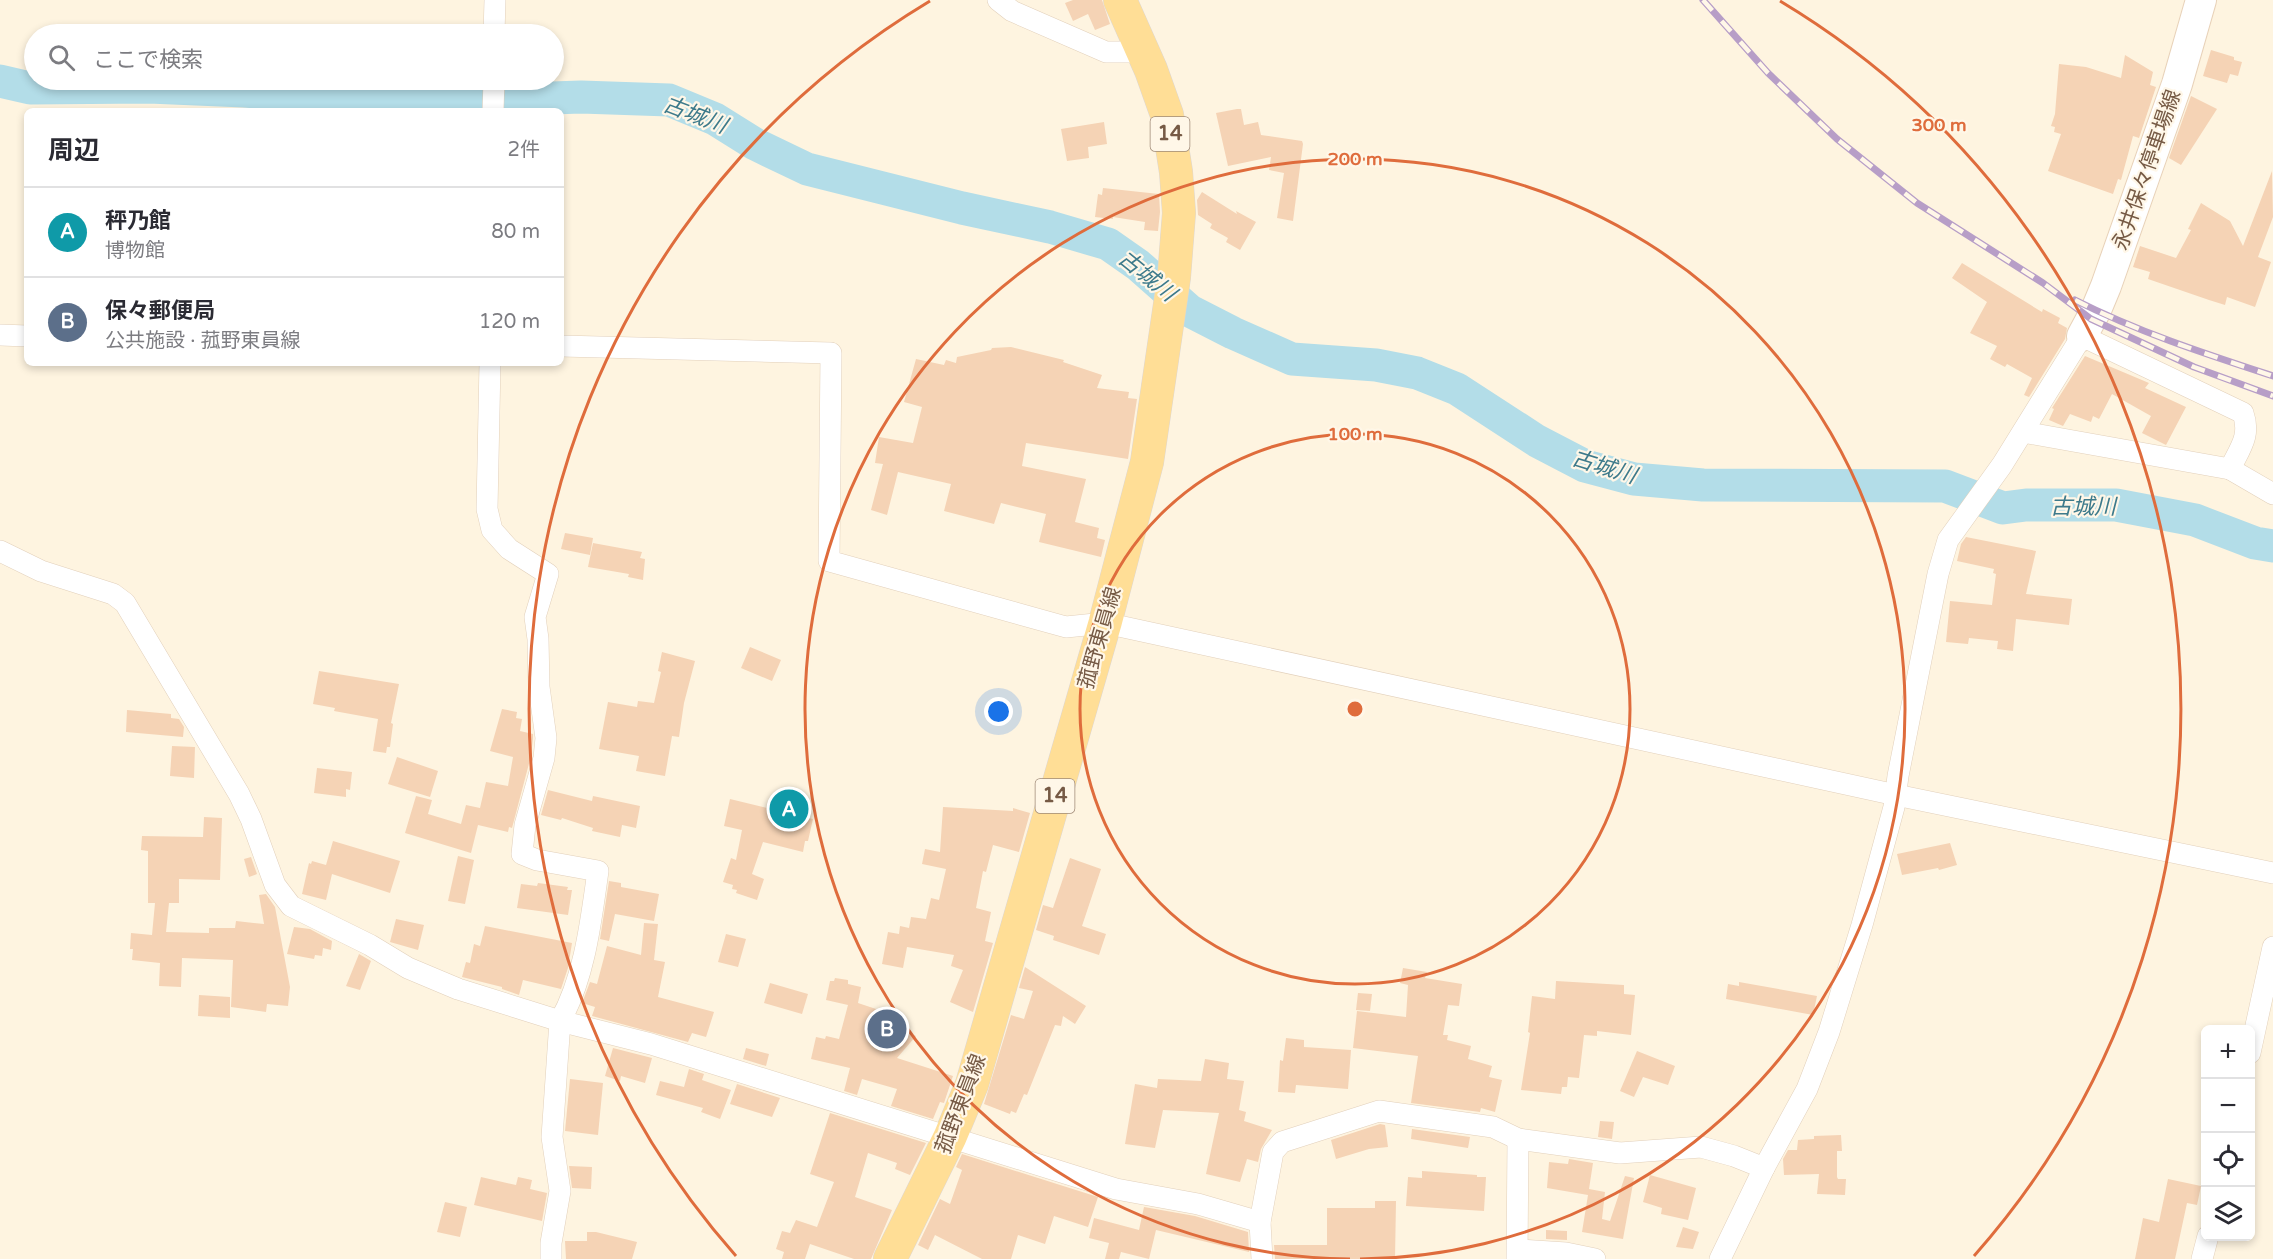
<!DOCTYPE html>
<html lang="ja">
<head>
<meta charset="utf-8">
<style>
	:root { --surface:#fff; --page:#f7f7f7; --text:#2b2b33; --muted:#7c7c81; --line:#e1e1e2; --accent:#0b8043 }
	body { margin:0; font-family:"Varela Round","Noto Sans JP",sans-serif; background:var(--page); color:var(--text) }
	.controls { position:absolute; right:18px; bottom:18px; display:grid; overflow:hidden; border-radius:9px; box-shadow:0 3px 9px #0003 }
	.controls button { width:54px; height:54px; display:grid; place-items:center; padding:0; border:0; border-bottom:2px solid var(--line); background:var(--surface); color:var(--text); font:30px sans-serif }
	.you { position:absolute; left:999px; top:712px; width:21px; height:21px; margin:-15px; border:4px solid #fff; border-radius:50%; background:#1a73e8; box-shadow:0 0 0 9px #1a73e833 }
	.badge { display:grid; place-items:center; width:39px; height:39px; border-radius:50%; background:var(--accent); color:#fff; font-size:20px; font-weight:700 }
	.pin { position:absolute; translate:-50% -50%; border:3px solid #fff; box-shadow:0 2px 6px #0006 }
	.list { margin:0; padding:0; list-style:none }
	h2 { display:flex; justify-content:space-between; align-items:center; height:78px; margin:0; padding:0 24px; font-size:26px }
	h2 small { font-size:20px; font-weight:400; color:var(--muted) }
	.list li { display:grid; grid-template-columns:39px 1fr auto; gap:18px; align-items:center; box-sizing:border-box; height:90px; padding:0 24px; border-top:2px solid var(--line) }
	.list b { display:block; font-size:22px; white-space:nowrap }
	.list p { margin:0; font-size:20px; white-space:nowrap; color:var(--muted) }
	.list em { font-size:20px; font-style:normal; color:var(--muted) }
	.icon { flex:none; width:33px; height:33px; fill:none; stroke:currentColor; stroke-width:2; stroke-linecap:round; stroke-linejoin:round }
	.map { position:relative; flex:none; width:2273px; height:1259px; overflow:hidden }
	.search { position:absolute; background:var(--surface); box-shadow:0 3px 9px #0003; left:24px; top:24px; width:540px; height:66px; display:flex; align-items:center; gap:15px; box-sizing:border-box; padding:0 21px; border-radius:33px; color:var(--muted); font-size:22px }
	.panel { position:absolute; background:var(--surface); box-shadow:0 3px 9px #0003; left:24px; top:108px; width:540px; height:258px; border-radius:9px }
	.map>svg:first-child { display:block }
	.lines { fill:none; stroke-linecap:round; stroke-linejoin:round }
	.river { stroke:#b3dde8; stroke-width:33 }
	.building { fill:#f5d3b5 }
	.street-casing { stroke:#e2d0bb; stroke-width:22 }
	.secondary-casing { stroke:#e8d2b9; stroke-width:32 }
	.primary-casing { stroke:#ded7d2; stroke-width:34 }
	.street { stroke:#fff; stroke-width:21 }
	.secondary { stroke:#fff; stroke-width:30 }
	.primary { stroke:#ffde96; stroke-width:33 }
	.rail-casing { stroke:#b79ec7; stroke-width:7 }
	.rail { stroke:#fff7e8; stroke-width:4.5; stroke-dasharray:14; stroke-linecap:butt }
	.ring { fill:none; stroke:#df6c3c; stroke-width:3 }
	.labels { text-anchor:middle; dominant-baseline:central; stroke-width:4.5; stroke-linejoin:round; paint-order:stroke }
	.shield { fill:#fff7e8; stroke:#9f8976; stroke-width:1.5 }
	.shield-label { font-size:20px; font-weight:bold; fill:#765a45 }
	.street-label { font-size:21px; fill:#765a45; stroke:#fff7e8 }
	.water-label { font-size:22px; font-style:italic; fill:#3d7a8b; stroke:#fff7e8 }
	.centre { fill:#df6c3c; stroke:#fff7e8; stroke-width:3 }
	.ring-label { font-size:18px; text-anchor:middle; font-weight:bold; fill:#df6c3c; stroke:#fff7e8; stroke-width:4.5; stroke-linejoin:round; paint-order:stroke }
</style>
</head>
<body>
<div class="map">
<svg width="2273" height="1259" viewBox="0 0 2273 1259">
	<rect width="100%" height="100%" fill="#fef4e0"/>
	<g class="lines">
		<polyline class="river" points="0,81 30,88 149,87 244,91 298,95 362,96 448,104 502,103 524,99 581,97 669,100 715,119 755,144 807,169 962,208 1050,227 1108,244 1138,265 1190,311 1233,333 1292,359 1376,365 1417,373 1457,389 1537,441 1585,466 1634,479 1703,485 1945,486 2003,508 2026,505 2116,505 2195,520 2255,543 2273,546"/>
	</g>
	<g class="building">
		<polygon points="1073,0 1102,0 1110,24 1095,30 1088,14 1073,21 1065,3"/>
		<polygon points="2211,50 2234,57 2234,60 2242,62 2238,76 2230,74 2227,83 2203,76"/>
		<polygon points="2125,55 2153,72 2150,85 2156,87 2139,138 2133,136 2121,180 2118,179 2113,194 2048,171 2061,134 2054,132 2055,127 2051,126 2055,114 2059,64 2086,67 2121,78"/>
		<polygon points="2191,96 2217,109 2181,165 2169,158"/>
		<polygon points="1237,109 1241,109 1244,125 1258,122 1261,135 1302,141 1303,144 1293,221 1277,218 1284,173 1269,170 1271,157 1228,166 1216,113"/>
		<polygon points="1104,122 1107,144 1088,147 1089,158 1067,161 1061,129"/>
		<polygon points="2272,171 2273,217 2258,257 2271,262 2255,307 2227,297 2225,305 2209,300 2148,279 2150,272 2133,267 2140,246 2176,258 2191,230 2188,229 2201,203 2230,221 2243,246"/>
		<polygon points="1103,188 1159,194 1160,212 1158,231 1144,230 1145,222 1113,217 1113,219 1095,217 1098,194 1102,195"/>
		<polygon points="1202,192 1237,214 1236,211 1256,222 1240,250 1226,242 1228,238 1210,228 1212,224 1198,215 1197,200"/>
		<polygon points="1962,263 2042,312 2043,309 2060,318 2058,323 2067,328 2065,339 2029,397 2024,395 2032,378 2007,364 2005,367 1990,359 1997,346 1970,333 1987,302 1952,278"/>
		<polygon points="1011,347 1064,360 1063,362 1102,375 1097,388 1129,392 1128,398 1137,399 1128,459 1026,443 1022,466 1086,479 1075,522 1099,528 1097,538 1105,540 1101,557 1039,542 1046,514 1001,503 994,524 944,511 951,484 898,472 887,515 871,510 883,464 875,463 879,437 913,443 922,407 904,402 916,359 944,365 946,360 956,363 957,357 991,350 992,348"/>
		<polygon points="2085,356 2149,383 2145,388 2186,407 2166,445 2142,433 2151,416 2112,394 2099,419 2093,416 2091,422 2070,414 2063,426 2049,420 2054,409 2052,408"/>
		<polygon points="565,533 593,538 590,555 561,549"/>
		<polygon points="1966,537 2036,551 2026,594 2072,599 2069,625 2016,619 2013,651 1997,649 1998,641 1969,638 1968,644 1946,642 1950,601 1992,605 1996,574 1993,573 1994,569 1957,561 1961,544"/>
		<polygon points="593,543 642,552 640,558 645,559 643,580 628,577 629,574 588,567"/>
		<polygon points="750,647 781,660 772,681 741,668"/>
		<polygon points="662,652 695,661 684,703 679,737 672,736 665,776 636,771 639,756 599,749 608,702 637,707 638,701 654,703 661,672 658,671"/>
		<polygon points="319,671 399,684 391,723 393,724 390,747 387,747 386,753 373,751 378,719 334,711 335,708 313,704"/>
		<polygon points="502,709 517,712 516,718 522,719 520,731 533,734 533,738 531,756 512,828 509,827 508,832 478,825 471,853 405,833 416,796 432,800 428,814 461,824 466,805 480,808 486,782 508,786 513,757 490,751"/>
		<polygon points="127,710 171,714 171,718 179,719 184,727 183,737 126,732"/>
		<polygon points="172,746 195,747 194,778 170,776"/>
		<polygon points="397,757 438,771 430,797 388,784"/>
		<polygon points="317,768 352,772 350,790 346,789 346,797 314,793"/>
		<polygon points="548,790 592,801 593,796 640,806 636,828 622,825 620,837 592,831 593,828 562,818 561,820 541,815"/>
		<polygon points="730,799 813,819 808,841 805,841 803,852 763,842 752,874 764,879 757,900 736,893 737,890 732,889 733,885 723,882 731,858 736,860 742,830 724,826"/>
		<polygon points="943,807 1013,811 1013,808 1030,813 1019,852 993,845 986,872 983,871 976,908 991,912 985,941 993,943 973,1012 950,1002 963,970 951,966 954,955 907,947 903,968 882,964 888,932 899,934 900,926 909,928 911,917 926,919 931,898 939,900 946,869 922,864 925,849 940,852"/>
		<polygon points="204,817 222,818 220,880 179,879 179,903 169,903 166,932 209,933 209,928 235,928 236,921 264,924 259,895 266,894 275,907 290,987 288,1006 267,1004 266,1012 231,1007 233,960 182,958 181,987 159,986 160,963 132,960 133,949 130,949 131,933 152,935 155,903 148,903 148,851 141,850 142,836 203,837"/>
		<polygon points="333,841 400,861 390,893 332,874 326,900 302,894 309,863 311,864 312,861 326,865"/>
		<polygon points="1950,843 1957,865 1939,870 1938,868 1902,875 1897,854"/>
		<polygon points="458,856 474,860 465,904 448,901"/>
		<polygon points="251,857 257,874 249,877 244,859"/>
		<polygon points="1070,858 1101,869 1082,926 1106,934 1099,955 1053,940 1054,936 1036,930 1043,905 1053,908"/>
		<polygon points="609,881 621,883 621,887 659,894 654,921 615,914 609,941 600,939"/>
		<polygon points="538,883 568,887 567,890 572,890 568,915 517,908 521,884 537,886"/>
		<polygon points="396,919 424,925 418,950 390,942"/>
		<polygon points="644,923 658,924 654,960 665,962 658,997 714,1012 706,1037 692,1033 688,1042 592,1016 595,1007 582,1003 590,982 597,984 607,946 641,955"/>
		<polygon points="485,926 572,943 568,968 561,989 523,980 519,995 502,989 502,987 462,977 466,962 470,963 474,944 480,946"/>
		<polygon points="294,927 310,929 332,941 331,950 323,948 322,956 315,955 314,959 287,954"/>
		<polygon points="726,934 746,939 738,967 718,962"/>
		<polygon points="359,954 371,961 360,990 346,986"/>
		<polygon points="1025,967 1086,1006 1075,1024 1063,1016 1061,1026 1055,1025 1027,1095 1024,1094 1016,1113 1011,1111 1010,1114 984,1104 1011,1015 1024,1019 1033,991 1019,988"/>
		<polygon points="1403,968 1427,972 1425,978 1462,984 1459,1006 1448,1005 1443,1035 1448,1035 1447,1040 1471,1046 1468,1059 1492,1066 1489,1077 1502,1080 1495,1112 1481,1108 1480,1112 1411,1103 1418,1056 1353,1048 1357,1011 1406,1017 1408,985 1400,983"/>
		<polygon points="835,978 848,980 848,984 861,987 858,1003 903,1018 899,1030 916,1036 897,1058 953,1076 944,1103 940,1102 933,1119 891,1106 897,1089 862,1079 857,1095 844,1091 850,1068 811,1059 816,1037 825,1039 826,1036 839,1039 848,1005 826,1000 830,981 834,981"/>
		<polygon points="1556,981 1624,985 1624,994 1635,995 1631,1035 1597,1031 1597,1036 1584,1035 1579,1078 1568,1077 1567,1087 1562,1087 1561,1094 1521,1090 1530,1033 1528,1032 1532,996 1555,999"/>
		<polygon points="1739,982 1817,996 1813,1015 1726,999 1728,984 1739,986"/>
		<polygon points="770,983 808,994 802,1014 764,1003"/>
		<polygon points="1358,993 1372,994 1370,1011 1356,1010"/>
		<polygon points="199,995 230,997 230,1018 198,1016"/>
		<polygon points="1286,1038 1304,1040 1304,1047 1351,1050 1348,1089 1296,1085 1295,1093 1278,1092 1280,1060 1283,1061"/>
		<polygon points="613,1048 652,1058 645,1083 621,1076 620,1081 605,1076"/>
		<polygon points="746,1048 769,1054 766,1066 743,1059"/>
		<polygon points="1637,1051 1675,1066 1668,1085 1643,1077 1634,1097 1620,1091"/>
		<polygon points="1205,1059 1229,1063 1227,1079 1244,1081 1239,1110 1246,1112 1244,1121 1272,1130 1261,1149 1258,1162 1247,1159 1240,1182 1206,1174 1219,1113 1163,1110 1155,1148 1125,1144 1135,1084 1157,1088 1158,1079 1201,1081"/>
		<polygon points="689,1069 704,1074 702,1080 731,1090 720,1119 701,1112 703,1108 656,1095 660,1081 684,1087"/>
		<polygon points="570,1079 603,1083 598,1135 565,1131"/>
		<polygon points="737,1084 780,1098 772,1117 730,1104"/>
		<polygon points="830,1113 926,1143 910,1175 895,1169 897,1163 868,1153 855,1197 892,1210 871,1259 854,1259 810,1244 805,1259 782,1259 784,1252 776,1249 782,1231 790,1233 796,1220 817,1227 834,1182 810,1174"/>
		<polygon points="1600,1121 1614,1122 1612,1139 1598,1137"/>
		<polygon points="1380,1124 1385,1125 1388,1147 1369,1149 1336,1159 1331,1140"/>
		<polygon points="1412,1129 1470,1137 1468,1148 1411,1139"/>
		<polygon points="1841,1135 1842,1151 1837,1151 1837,1177 1838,1179 1846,1179 1845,1195 1817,1194 1819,1174 1784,1175 1783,1159 1788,1150 1797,1150 1798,1140 1814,1139 1814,1136"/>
		<polygon points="962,1154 1098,1197 1088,1227 1054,1216 1045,1244 1018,1235 1011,1259 982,1259 935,1235 928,1250 918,1245 940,1199 950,1204 962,1170 956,1167"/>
		<polygon points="1569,1159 1593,1163 1589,1189 1605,1192 1602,1219 1610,1221 1625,1176 1634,1178 1623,1239 1582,1232 1588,1195 1547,1188 1549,1162 1568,1164"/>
		<polygon points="569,1166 592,1167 591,1189 572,1188"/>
		<polygon points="1422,1171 1477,1175 1477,1177 1486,1177 1484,1211 1406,1206 1408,1177 1422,1178"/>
		<polygon points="1650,1175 1696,1188 1688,1220 1661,1214 1662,1208 1643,1202"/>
		<polygon points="481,1177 516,1185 518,1177 532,1180 530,1189 547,1193 542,1221 474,1205"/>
		<polygon points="2168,1179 2201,1186 2197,1205 2187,1203 2175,1259 2135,1259 2143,1218 2159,1222"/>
		<polygon points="1375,1201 1396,1201 1395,1259 1275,1259 1274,1245 1327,1245 1327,1208 1375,1208"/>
		<polygon points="445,1202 467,1207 460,1237 437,1232"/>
		<polygon points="1144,1207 1195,1216 1248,1232 1249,1252 1156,1230 1149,1259 1121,1252 1119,1259 1105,1259 1109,1243 1089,1238 1094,1218 1139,1230"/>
		<polygon points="1683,1227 1699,1232 1693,1249 1676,1247"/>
		<polygon points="1546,1230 1567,1231 1567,1240 1546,1239"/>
		<polygon points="587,1232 596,1232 637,1242 632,1259 566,1259 565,1241 587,1241"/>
	</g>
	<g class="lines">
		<defs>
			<g id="street">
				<polyline points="998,0 1012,11 1106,52 1143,52"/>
				<polyline points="494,34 495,0"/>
				<polyline points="493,111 494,80"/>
				<polyline points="0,335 27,336"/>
				<polyline points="561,346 831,353 829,561 1066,627 1105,623 1896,795 2273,873"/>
				<path d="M490,363L487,509L492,530L509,549L548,574L535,617L538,639L539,687L546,738L544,758L525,825L522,854L537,860L598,871C591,920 585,977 560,1021L552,1137L560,1191L551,1243V1259"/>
				<polyline points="2023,432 2230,469 2273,494"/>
				<polyline points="0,551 41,571 113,594 125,603 239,794 251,819 275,885 291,906 370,945 408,968 458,989 560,1021 651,1044 1116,1189 1198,1204 1260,1222"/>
				<polyline points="2250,1053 2273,947"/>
				<polyline points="1518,1250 1566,1253 1595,1259"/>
				<polyline points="1262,1259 1260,1222 1273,1152 1282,1142 1379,1111 1493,1127 1518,1139 1620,1153 1701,1147 1734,1156 1764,1168"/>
				<polyline points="1517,1259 1518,1139"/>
				<path d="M1720,1259L1764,1168L1807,1089L1829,1032L1862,925L1894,807L1898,776L1938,574L1948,540L2002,465L2082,336L2243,413C2251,436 2240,448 2230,469"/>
				<polyline points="2202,1259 2208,1236"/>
			</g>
			<polyline id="secondary" points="2082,336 2096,310 2106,286 2177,84 2201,0"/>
			<polyline id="primary" points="890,1259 950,1137 972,1084 1105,623 1147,462 1174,277 1179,213 1176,172 1167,115 1151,70 1120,0"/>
		</defs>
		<use href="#street" class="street-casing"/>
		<use href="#secondary" class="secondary-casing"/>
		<use href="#primary" class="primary-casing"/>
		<use href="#street" class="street"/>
		<use href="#secondary" class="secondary"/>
		<use href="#primary" class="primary"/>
		<defs>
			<g id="rail">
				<polyline points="1703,0 1768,73 1837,139 1917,203 2043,283 2091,319 2194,367 2273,396"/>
				<path d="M2075,300C2138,332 2206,354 2273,376"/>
			</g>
		</defs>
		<use href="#rail" class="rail-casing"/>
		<use href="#rail" class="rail"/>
	</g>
	<g class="ring">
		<circle cx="1355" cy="709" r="275"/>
		<path d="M1350 1259A550 550 0 1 1 1360 1259"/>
		<path d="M736 1256A826 826 0 0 1 930 1M1780 1A826 826 0 0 1 1974 1256"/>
	</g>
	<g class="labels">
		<g class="shield">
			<rect x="1150.5" y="117" width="39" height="34" rx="4.5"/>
			<rect x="1035.5" y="779" width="39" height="34" rx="4.5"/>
		</g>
		<g class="shield-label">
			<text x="1170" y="134">14</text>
			<text x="1055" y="796">14</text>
		</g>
		<g class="street-label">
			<text transform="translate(2147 170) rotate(-71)">永井保々停車場線</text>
			<text transform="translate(1100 638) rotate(-74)">菰野東員線</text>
			<text transform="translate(961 1104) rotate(-69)">菰野東員線</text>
		</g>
		<g class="water-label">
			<text transform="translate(695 115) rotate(21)">古城川</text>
			<text transform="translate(1147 276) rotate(39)">古城川</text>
			<text transform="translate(1604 467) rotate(17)">古城川</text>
			<text x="2083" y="507">古城川</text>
		</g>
	</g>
	<circle cx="1355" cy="709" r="9" class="centre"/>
	<g class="ring-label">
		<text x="1939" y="131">300 m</text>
		<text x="1355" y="165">200 m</text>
		<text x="1355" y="440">100 m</text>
	</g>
</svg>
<div class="controls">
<button>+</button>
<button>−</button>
<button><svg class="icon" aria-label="locate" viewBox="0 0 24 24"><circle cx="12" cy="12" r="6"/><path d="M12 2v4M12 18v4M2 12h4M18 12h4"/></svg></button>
<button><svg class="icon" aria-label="layers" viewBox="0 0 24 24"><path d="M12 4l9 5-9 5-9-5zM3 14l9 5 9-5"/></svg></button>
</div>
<div class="you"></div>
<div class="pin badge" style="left:789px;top:809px;background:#0f9aa8">A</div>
<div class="pin badge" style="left:887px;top:1029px;background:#5c6f8a">B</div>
<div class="search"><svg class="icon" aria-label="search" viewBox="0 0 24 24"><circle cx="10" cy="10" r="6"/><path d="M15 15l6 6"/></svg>ここで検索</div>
<section class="panel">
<h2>周辺<small>2件</small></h2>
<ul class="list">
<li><span class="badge" style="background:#0f9aa8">A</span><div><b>秤乃館</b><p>博物館</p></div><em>80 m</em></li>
<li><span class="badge" style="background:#5c6f8a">B</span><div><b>保々郵便局</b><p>公共施設 · 菰野東員線</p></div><em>120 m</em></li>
</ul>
</section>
</div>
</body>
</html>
